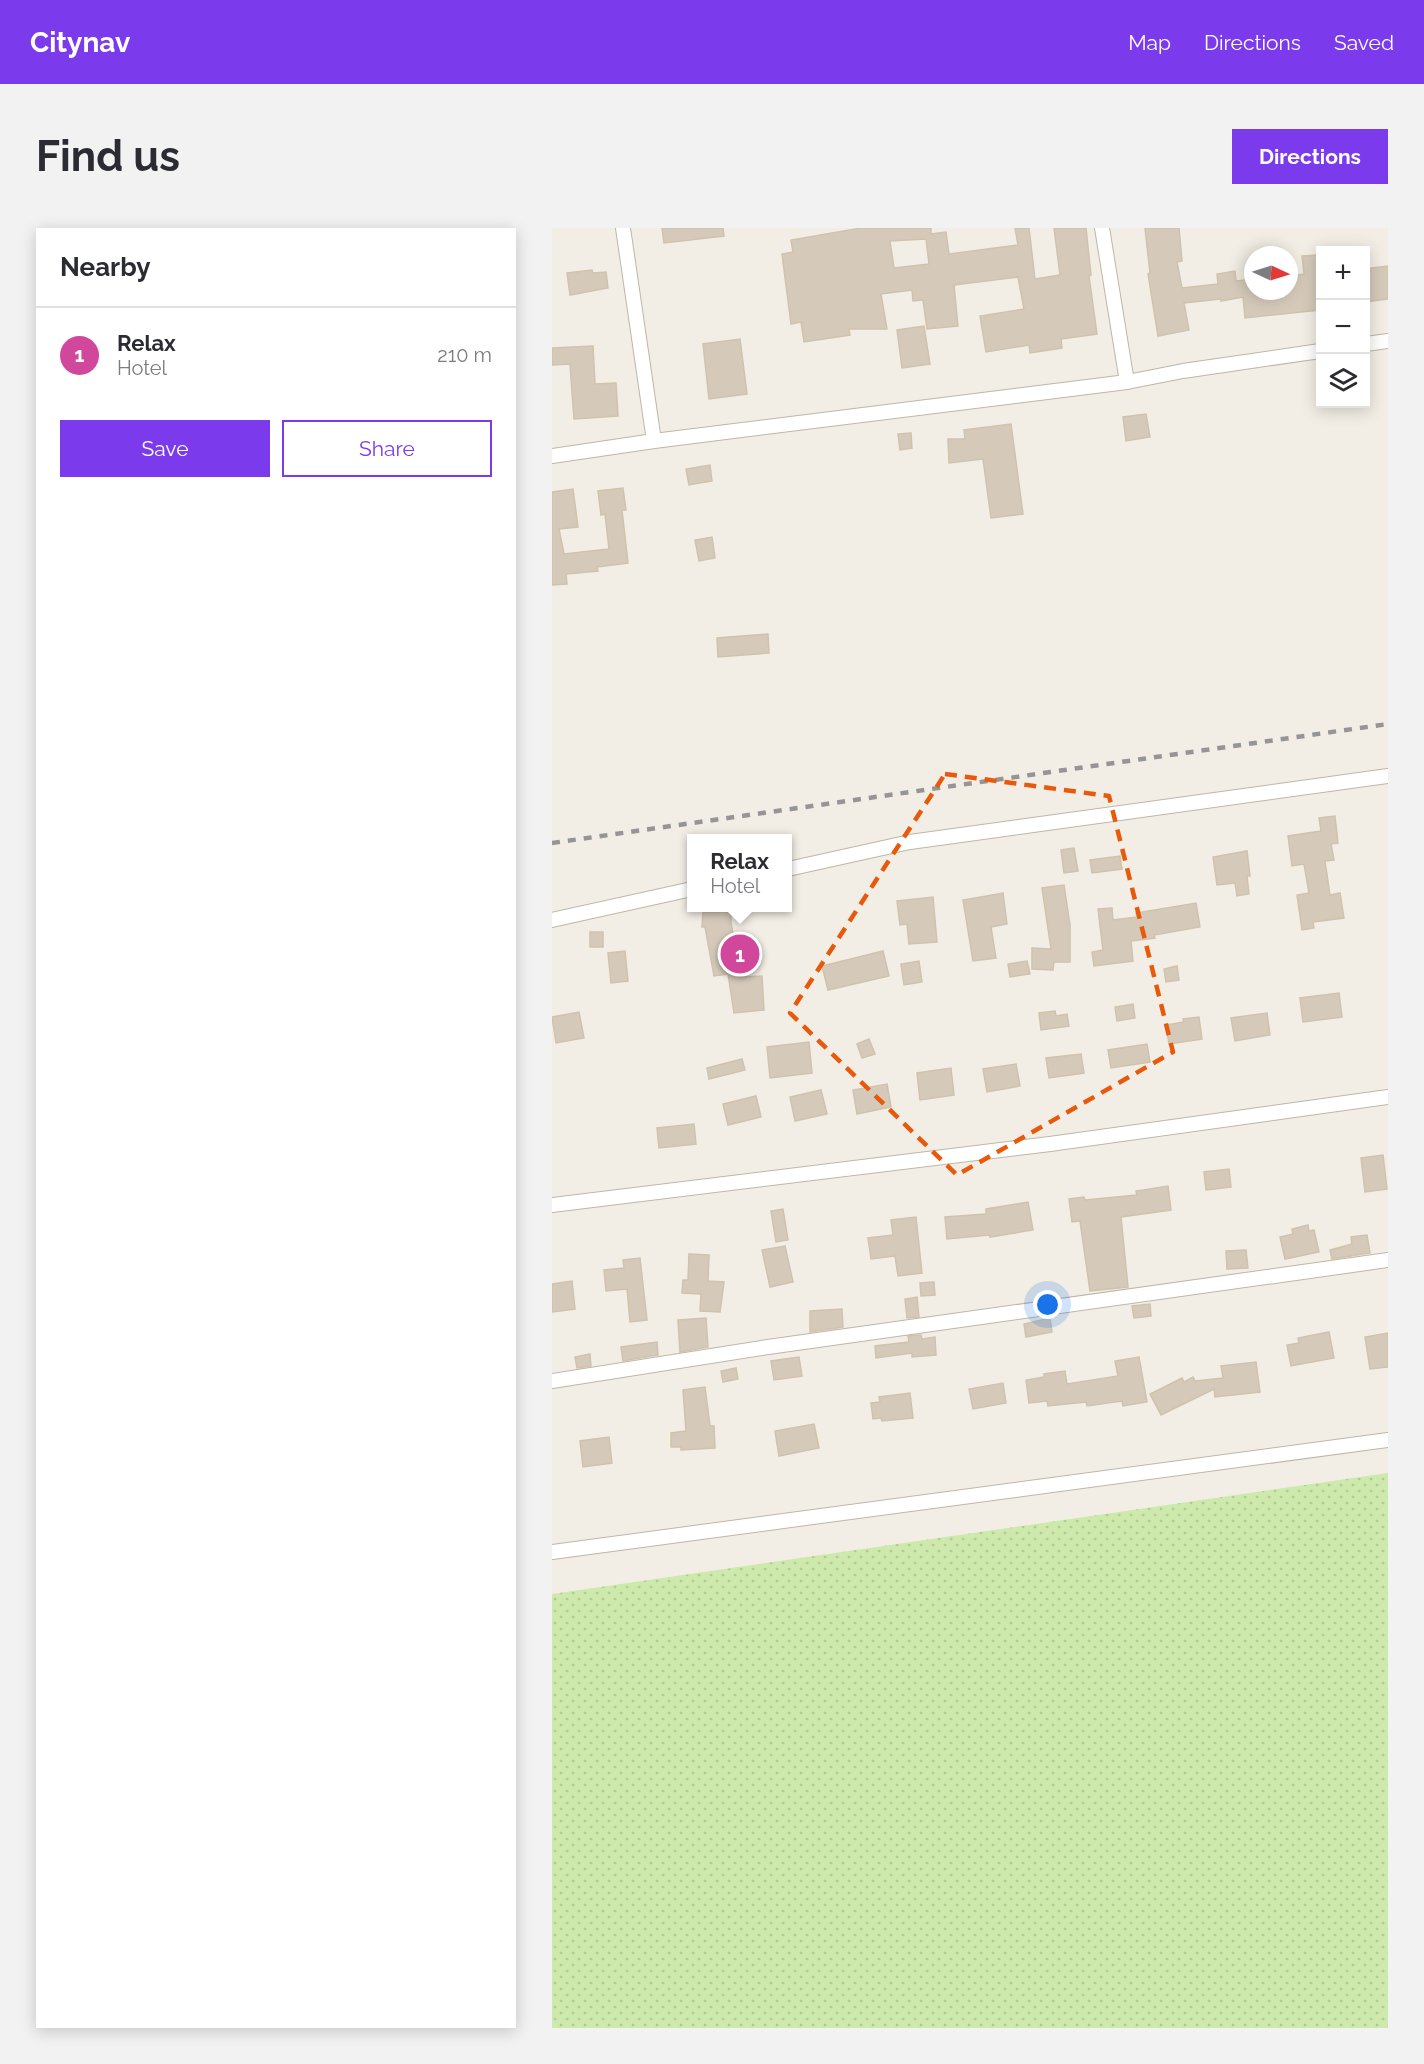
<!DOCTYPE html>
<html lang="en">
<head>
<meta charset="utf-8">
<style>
	:root { --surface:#fff; --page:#f2f2f3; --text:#2b2b33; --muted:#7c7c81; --line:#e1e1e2; --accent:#7c3aed }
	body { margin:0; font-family:Raleway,sans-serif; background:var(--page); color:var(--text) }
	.controls { position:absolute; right:18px; top:18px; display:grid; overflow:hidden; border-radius:0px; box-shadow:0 3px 15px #0003 }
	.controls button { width:54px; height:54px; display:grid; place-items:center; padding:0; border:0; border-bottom:2px solid var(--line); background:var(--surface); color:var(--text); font:30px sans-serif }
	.compass { position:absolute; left:692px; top:18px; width:54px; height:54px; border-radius:50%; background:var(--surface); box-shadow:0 3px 15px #0003; rotate:94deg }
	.you { position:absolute; left:496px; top:1077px; width:21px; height:21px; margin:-15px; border:4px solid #fff; border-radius:50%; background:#1a73e8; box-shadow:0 0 0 9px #1a73e833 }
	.badge { display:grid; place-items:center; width:39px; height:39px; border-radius:50%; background:var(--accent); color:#fff; font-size:20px; font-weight:700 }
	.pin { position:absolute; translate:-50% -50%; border:3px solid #fff; box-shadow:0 2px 6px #0006 }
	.popup { position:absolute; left:135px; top:606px; width:105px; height:78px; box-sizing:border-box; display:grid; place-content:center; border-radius:0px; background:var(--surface); filter:drop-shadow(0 2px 4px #0005); font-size:20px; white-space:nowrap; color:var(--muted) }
	.popup b { font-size:22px; color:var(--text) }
	.popup::after { content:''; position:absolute; left:50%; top:100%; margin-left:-12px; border:12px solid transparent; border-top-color:var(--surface) }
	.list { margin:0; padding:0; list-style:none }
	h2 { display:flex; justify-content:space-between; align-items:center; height:78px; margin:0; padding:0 24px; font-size:26px }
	h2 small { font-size:20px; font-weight:400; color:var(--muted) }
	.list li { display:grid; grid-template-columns:39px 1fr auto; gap:18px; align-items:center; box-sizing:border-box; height:96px; padding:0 24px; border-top:2px solid var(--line) }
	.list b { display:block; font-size:22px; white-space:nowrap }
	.list p { margin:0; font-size:20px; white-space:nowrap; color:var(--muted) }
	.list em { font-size:20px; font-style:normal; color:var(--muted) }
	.actions { display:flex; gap:12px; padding:18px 24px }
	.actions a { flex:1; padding:14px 0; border:2px solid var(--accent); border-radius:0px; text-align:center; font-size:21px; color:var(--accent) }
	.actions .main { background:var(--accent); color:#fff }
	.icon { flex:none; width:33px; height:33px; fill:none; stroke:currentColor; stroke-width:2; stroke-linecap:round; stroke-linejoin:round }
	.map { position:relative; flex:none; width:836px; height:1800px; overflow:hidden; border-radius:0px }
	header { display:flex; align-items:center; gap:36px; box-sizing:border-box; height:84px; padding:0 30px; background:var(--accent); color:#fff }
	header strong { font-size:28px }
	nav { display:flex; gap:33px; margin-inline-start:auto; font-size:21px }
	.intro { display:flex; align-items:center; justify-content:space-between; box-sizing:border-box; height:144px; padding:0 36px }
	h1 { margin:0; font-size:42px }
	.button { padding:15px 27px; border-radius:0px; background:var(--accent); color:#fff; font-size:21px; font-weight:700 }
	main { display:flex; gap:36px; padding:0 36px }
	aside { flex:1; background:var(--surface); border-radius:0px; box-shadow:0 3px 15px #0003 }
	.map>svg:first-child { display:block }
	.grass { fill:url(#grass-dots) }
	.building { fill:#d5caba; stroke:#d0c2ad; stroke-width:1.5; fill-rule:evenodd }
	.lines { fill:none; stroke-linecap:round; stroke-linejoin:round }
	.street-casing { stroke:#bfb6a7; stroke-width:16 }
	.street { stroke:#fff; stroke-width:14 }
	.rail { stroke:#959595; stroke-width:4.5; stroke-dasharray:8 8; stroke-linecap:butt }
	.marked { fill:none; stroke:#e8590c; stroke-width:4.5; stroke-dasharray:12 8; stroke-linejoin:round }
</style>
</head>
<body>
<header>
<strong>Citynav</strong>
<nav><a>Map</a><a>Directions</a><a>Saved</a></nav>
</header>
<div class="intro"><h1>Find us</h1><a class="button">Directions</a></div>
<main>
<aside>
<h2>Nearby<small></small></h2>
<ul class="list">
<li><span class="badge" style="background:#d1479c">1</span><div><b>Relax</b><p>Hotel</p></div><em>210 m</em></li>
</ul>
<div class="actions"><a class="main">Save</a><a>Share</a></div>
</aside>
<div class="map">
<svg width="836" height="1800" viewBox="0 0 836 1800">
	<defs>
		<pattern id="grass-dots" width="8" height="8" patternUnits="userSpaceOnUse" patternTransform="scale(1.5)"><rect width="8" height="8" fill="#cee9ac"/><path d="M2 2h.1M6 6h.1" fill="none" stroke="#b2c995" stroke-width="1.8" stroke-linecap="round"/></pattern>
	</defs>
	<rect width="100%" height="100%" fill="#f3eee5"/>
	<polygon class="grass" points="836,1245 836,1800 0,1800 0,1366"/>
	<g class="building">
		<polygon points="110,0 171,0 172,8 112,15"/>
		<path d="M309,0H379V6L394,4L397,26L466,17L463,0H477L483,51L508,47L502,0H534L539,47L537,48L545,106L509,111L510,120L478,125L477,117L434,124L428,88L472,81L466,49L402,57L406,98L375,101L371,72L361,73L360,62L329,66L335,101H297L298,107L252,114L249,94L239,96L230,26L241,24L239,12ZM374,11L377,36L342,40L338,13Z"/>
		<polygon points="593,0 627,0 630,33 625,34 630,60 666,56 665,46 683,43 684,53 701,51 701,63 737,63 737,48 752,46 750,28 768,27 768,82 693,90 691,69 669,73 669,71 632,75 637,102 606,108 596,46 598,45"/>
		<polygon points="836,38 836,71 813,74 813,41"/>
		<polygon points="40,42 41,45 54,44 56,60 18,67 15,45"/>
		<polygon points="372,98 378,136 350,140 345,102"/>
		<polygon points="188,111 195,166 157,171 151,116"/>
		<polygon points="41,118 43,156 64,155 66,188 22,191 18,136 0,137 0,120"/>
		<polygon points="594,186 598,209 574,213 571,189"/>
		<polygon points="459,196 471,286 439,290 431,231 397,235 396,211 413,211 412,202"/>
		<polygon points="359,205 360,220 348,222 346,206"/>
		<polygon points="158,237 160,253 137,257 134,241"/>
		<polygon points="71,260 74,282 70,282 76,335 45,339 46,343 14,346 15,356 0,357 0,264 21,261 26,299 7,301 12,326 57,321 53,286 49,287 46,263"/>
		<polygon points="160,309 163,330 147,333 143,312"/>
		<polygon points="216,406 217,425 166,429 165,410"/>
		<polygon points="783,588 786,615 779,616 782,632 773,633 778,667 788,665 792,690 761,694 762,700 750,702 745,667 757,665 752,636 740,638 736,608 769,603 767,590"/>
		<polygon points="522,620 526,643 512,645 509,622"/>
		<polygon points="695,623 698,648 695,648 697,666 685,668 683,655 665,657 661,629"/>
		<polygon points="568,628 570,641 540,645 538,632"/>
		<polygon points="512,657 518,697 518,734 502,734 501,742 480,741 480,720 499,721 490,660"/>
		<polygon points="451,665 455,696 439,699 444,730 421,733 411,672"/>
		<polygon points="381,669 385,714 357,716 355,696 348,697 345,673"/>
		<polygon points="644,675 648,699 602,707 603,710 579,713 581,733 542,738 540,724 551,722 546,681 560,680 561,692 585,689 584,685"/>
		<polygon points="151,684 179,684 179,695 189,749 210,748 212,782 182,785 176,746 162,748 153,699 150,699"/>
		<rect x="38" y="704" width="13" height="15"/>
		<polygon points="73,723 76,753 59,755 56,725"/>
		<polygon points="331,723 337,748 276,762 270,738"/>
		<polygon points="367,733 370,754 352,757 349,736"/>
		<polygon points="475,733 478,746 458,749 456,736"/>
		<polygon points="625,738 627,752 614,754 612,741"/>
		<polygon points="787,765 790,789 751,794 748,770"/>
		<polygon points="581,776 583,790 565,793 563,779"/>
		<polygon points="503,783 504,788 515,786 517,798 489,802 487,785"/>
		<polygon points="27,784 32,810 4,815 0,789"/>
		<polygon points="715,785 718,807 683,813 679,790"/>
		<polygon points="647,789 650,811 617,816 614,797 632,794 631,791"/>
		<polygon points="317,811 323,826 310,830 305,816"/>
		<polygon points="257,814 260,845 218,850 215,819"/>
		<polygon points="595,816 598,834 559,840 556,822"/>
		<polygon points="529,826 532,845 497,850 494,830"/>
		<polygon points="190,831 193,842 157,851 155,840"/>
		<polygon points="464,836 468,858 435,864 431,841"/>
		<polygon points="399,840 402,867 368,872 365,845"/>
		<polygon points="335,856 339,879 305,886 301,862"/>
		<polygon points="269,862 275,886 243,893 238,869"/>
		<polygon points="204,868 209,889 176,897 171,876"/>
		<polygon points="142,896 144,916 107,920 105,900"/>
		<polygon points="831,927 835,961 813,964 809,930"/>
		<polygon points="677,941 679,959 654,962 652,944"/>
		<polygon points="616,958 619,982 569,989 576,1059 538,1063 528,993 520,994 517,971 532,969 533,972 585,967 584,963"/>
		<polygon points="476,974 481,1002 438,1009 438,1007 395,1011 393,989 434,986 434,981"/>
		<polygon points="231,981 236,1012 224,1014 219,983"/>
		<polygon points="364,989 370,1045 346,1048 343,1028 319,1031 316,1010 341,1007 339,992"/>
		<polygon points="756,997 757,1003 762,1002 767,1024 733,1031 728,1009 741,1006 740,1001"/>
		<polygon points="815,1007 818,1025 780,1031 778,1022 800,1016 799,1009"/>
		<polygon points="233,1018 241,1054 218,1059 210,1022"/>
		<polygon points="694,1022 696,1040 675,1041 674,1023"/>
		<polygon points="137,1026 157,1027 156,1053 172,1054 168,1084 148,1083 149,1066 130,1065 131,1052 136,1052"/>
		<polygon points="88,1030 95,1092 78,1094 75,1061 54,1063 52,1042 72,1040 71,1032"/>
		<polygon points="20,1053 23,1081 0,1084 0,1056"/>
		<polygon points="382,1054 383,1067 369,1068 368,1055"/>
		<polygon points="365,1069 367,1089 355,1090 353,1071"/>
		<polygon points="598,1076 599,1088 582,1090 580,1078"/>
		<polygon points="290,1081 291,1099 258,1104 258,1083"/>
		<polygon points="154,1090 156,1119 128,1124 126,1092"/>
		<polygon points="498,1090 500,1104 474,1109 472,1096"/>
		<polygon points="777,1104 782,1130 739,1138 735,1117 747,1115 746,1110"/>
		<polygon points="836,1105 836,1139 818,1141 813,1109"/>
		<polygon points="369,1107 370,1111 383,1109 384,1127 360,1129 360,1125 324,1130 323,1118 357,1114 356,1108"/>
		<polygon points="105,1114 106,1127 71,1133 69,1119"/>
		<polygon points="38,1126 39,1138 25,1140 23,1129"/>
		<polygon points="247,1129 250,1148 222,1152 219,1133"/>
		<polygon points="587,1129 595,1174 571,1178 570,1173 535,1178 534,1174 496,1178 495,1173 477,1175 474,1152 492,1149 492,1146 513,1143 515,1156 566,1148 563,1133"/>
		<polygon points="704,1134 708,1164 663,1169 662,1161 609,1187 598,1166 630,1150 632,1154 641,1149 643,1153 671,1150 669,1138"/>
		<polygon points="184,1140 186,1151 171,1154 169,1143"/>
		<polygon points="451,1155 454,1175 421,1181 417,1161"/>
		<polygon points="153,1159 158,1198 162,1198 163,1220 129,1222 129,1219 119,1219 119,1205 134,1203 131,1162"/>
		<polygon points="358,1165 361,1190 330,1193 329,1190 321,1191 319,1175 328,1174 327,1169"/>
		<polygon points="262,1196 267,1220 227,1228 223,1203"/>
		<polygon points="57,1209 60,1235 31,1239 28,1213"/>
	</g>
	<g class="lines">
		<defs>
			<g id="street">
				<polyline points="71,0 102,213"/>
				<polyline points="550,0 575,154"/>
				<polyline points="814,116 836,113"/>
				<polyline points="0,228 102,213 575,154 631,143 768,123"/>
				<polyline points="236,641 358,614 836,548"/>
				<polyline points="0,692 140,661"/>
				<polyline points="0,977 498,916 836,869"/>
				<polyline points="0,1153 216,1119 836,1032"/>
				<polyline points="0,1324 836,1212"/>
			</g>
		</defs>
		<use href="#street" class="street-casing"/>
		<use href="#street" class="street"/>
		<polyline class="rail" points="0,615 836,496"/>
	</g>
	<path class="marked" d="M393,546L557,568L621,824L405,947L238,785Z"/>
</svg>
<div class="controls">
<button>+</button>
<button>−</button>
<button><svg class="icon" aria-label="layers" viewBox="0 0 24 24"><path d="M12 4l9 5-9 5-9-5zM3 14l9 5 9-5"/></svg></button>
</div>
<svg class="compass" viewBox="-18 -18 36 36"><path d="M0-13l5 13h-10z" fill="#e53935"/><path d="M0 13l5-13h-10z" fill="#7c7c81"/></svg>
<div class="you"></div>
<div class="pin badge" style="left:188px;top:726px;background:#d1479c">1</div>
<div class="popup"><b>Relax</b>Hotel</div>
</div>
</main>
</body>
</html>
